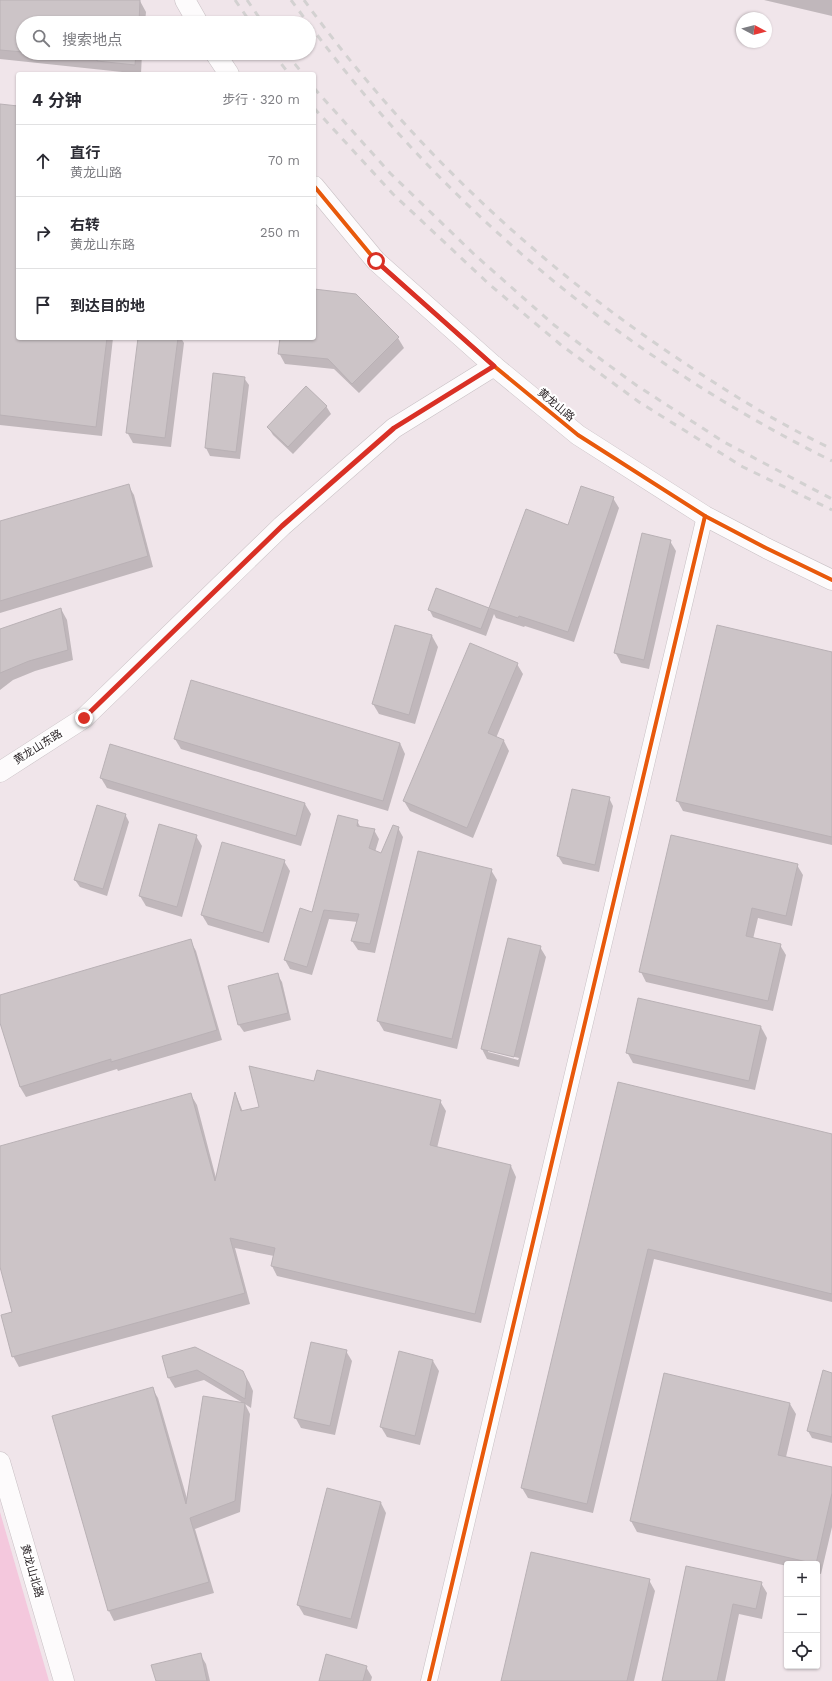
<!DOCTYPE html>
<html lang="zh">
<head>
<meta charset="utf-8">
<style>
	:root { --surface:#fff; --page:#f2f2f3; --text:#2b2b33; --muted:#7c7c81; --line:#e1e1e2 }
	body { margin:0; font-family:"Work Sans","Noto Sans SC",sans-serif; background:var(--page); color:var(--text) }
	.controls { position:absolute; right:12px; bottom:12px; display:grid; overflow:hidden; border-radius:4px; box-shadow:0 1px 3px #0004 }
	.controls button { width:36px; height:36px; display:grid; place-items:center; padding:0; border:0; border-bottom:1px solid var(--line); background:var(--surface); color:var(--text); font:20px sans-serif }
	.compass { position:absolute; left:736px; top:12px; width:36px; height:36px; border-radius:50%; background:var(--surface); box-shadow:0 1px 3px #0004; rotate:97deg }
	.stop { position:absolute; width:12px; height:12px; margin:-9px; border:3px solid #d93025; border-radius:50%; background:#fff }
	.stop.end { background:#d93025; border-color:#fff; box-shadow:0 1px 4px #0008 }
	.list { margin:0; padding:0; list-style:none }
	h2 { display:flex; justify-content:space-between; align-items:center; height:52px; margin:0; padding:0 16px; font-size:17px }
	h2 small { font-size:13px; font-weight:400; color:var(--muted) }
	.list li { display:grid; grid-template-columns:26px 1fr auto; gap:12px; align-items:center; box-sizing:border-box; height:72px; padding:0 16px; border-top:1px solid var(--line) }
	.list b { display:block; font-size:15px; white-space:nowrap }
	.list p { margin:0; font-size:13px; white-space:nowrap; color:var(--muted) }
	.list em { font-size:13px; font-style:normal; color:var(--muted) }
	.icon { flex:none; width:22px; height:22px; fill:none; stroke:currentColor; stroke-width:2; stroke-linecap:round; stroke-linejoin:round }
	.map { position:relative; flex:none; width:832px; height:1681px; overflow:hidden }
	.search { position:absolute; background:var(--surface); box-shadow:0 1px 3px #0004; left:16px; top:16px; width:300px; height:44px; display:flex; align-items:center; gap:10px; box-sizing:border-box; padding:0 14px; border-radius:22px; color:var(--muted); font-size:15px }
	.panel { position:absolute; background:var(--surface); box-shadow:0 1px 3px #0004; left:16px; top:72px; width:300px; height:268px; border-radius:4px }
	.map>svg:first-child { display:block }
	.green { fill:#f4c8dd }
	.shadow { fill:#0003; fill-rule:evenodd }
	.building { fill:#ccc4c7; stroke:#b9b1b5 }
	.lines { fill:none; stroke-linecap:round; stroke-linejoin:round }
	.minor-casing { stroke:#c8c0c4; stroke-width:17 }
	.tertiary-casing { stroke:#c8c0c4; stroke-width:21 }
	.minor { stroke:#fdfbfc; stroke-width:16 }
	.tertiary { stroke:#fdfbfc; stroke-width:20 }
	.rail { stroke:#d3d1d1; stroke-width:3; stroke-dasharray:7 7; stroke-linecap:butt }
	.cycleway-casing { stroke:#fff; stroke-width:6 }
	.cycleway { stroke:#e8590c; stroke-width:4 }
	.route { stroke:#d93025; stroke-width:5 }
	.labels { text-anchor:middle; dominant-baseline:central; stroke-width:4; stroke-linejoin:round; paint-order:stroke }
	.street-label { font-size:11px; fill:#231c1f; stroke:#fff }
</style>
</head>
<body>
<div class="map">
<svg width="832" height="1681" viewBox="0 0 832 1681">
	<rect width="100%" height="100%" fill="#f0e5ea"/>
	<polygon class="green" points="0,1512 49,1681 0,1681"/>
	<g class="shadow">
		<polygon points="0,0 128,0 140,1 146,12 145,23 23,23 23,53 142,53 141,74 0,59"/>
		<polygon points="764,0 832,0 832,16"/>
		<polygon points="0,105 18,107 18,338 113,338 102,436 0,425"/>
		<polygon points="314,290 398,338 404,348 359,393 334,369 285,364 279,353 281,338 314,338"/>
		<polygon points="139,338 181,338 184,343 171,447 133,443 127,432"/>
		<polygon points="214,374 244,378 249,385 240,459 210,456 206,448"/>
		<polygon points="326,406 331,414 293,454 273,435 268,427"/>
		<polygon points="128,485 134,495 153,567 0,613 0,522"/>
		<polygon points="613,498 619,508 574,642 525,626 524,627 496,618 494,614 486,636 433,617 429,609 436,589 490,609 527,511 569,526"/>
		<polygon points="670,541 676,551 649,669 621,663 615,652"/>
		<polygon points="61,609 67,620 73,660 35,671 13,680 0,690 0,630"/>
		<polygon points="396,626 432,636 438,647 415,724 379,714 373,704"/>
		<polygon points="832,653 832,845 683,811 677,800"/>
		<polygon points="517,664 523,674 496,738 504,741 509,751 473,838 410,811 404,801"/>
		<polygon points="175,739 400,743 405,754 388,811 181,749"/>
		<polygon points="101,778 305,804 311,814 301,846 107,788"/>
		<polygon points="609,798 613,806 599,872 563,864 558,856"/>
		<polygon points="125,814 129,822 107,896 80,887 75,880"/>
		<polygon points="357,821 361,828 374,830 379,839 375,852 381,854 398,828 403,837 375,953 358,950 352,941 358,922 329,919 312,975 290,969 285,960 312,913"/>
		<polygon points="160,826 196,836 202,846 182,917 146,906 140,896"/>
		<polygon points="284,861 290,871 269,943 208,925 202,915"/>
		<polygon points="797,865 803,875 792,926 758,918 753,939 780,945 786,955 773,1011 646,982 641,972"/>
		<polygon points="491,870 497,880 457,1049 384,1031 378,1021"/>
		<path d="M508,939L540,947L546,957L519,1067L487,1059L482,1049ZM488,1050L519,1058L518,1060L488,1052Z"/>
		<polygon points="190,940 196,951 222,1040 118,1071 117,1069 26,1097 20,1087 0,1019 0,996"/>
		<polygon points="277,974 282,982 291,1020 244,1032 239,1025"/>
		<polygon points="639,1000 761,1027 767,1038 755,1090 633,1063 627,1052"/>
		<polygon points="315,1082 440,1101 446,1111 437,1148 511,1166 516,1177 481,1323 277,1276 272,1266 274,1256 235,1248 250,1304 19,1367 13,1356 13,1313 0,1263 0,1147 191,1095 197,1105 216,1178 236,1095 243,1112 260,1107"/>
		<polygon points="619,1084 832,1135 832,1302 654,1259 593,1513 528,1498 522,1488"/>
		<polygon points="346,1351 352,1361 335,1435 301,1428 295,1417"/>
		<polygon points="163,1357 242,1372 249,1382 253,1391 251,1408 245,1404 250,1414 240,1512 195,1529 214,1593 114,1621 109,1611 53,1417 152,1388 158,1398 188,1502 243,1403 204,1380 175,1388 169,1378"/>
		<polygon points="433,1361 439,1371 420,1445 387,1437 381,1427"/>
		<polygon points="832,1374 832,1443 812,1438 808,1431"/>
		<polygon points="664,1375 790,1404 796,1414 786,1457 832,1468 832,1527 821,1574 817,1573 817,1564 787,1564 787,1566 637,1532 631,1521"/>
		<polygon points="381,1503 386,1513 357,1629 304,1615 298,1605"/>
		<polygon points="686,1567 761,1583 767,1593 762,1619 739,1614 725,1681 663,1681"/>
		<polygon points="649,1580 655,1591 634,1681 502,1681"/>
		<polygon points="200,1654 206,1664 210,1681 157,1681"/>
		<polygon points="366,1667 372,1677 371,1681 320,1681"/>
	</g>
	<g class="building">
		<polygon points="0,0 140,0 139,23 23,23 23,52 0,50"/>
		<polygon points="97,53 136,53 135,65 97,61"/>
		<polygon points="0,104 18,106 18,338 107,338 96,427 0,415"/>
		<polygon points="314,289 356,294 399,337 352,384 328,359 278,354 280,338 314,338"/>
		<polygon points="138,338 178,338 165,438 126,433"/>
		<polygon points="213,373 245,377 236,452 205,448"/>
		<polygon points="306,386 327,406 288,447 267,427"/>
		<polygon points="129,484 148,556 0,601 0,521"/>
		<polygon points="581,486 614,497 568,632 519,616 518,618 489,608 526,509 568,525"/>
		<polygon points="642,533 671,540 644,660 614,653"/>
		<polygon points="436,588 489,608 481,629 428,610"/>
		<polygon points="61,608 68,650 29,661 0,673 0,629"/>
		<polygon points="395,625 432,635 409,715 372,704"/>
		<polygon points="717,625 832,652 832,837 676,801"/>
		<polygon points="470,643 518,663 488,733 504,740 467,828 403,801"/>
		<polygon points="191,680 400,743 383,801 174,739"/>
		<polygon points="110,744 305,803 296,836 100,778"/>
		<polygon points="572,789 610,797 595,865 557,856"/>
		<polygon points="97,805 126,814 103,889 74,880"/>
		<polygon points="338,815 358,820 357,826 375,829 369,848 381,853 393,825 399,827 370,944 351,941 359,914 324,910 307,967 284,960 300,908 312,912"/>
		<polygon points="159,824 197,835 177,907 139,896"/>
		<polygon points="671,835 798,864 786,916 752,908 746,936 781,944 768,1001 639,972"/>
		<polygon points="222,842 285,860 263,933 201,915"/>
		<polygon points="418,851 492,869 452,1039 377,1021"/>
		<polygon points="508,938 541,946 514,1057 481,1049"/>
		<polygon points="191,939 217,1030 111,1062 111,1059 20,1087 0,1023 0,995"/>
		<polygon points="278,973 288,1013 238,1025 228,986"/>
		<polygon points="638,998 761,1026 749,1081 626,1053"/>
		<polygon points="249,1066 314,1081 317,1070 441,1100 430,1145 511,1165 475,1314 271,1266 275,1248 230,1238 245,1293 12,1357 1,1315 12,1312 0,1267 0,1146 191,1093 215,1181 235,1092 241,1111 259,1107"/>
		<polygon points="618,1082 832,1134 832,1294 648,1249 587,1504 521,1488"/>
		<polygon points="311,1342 347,1350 330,1426 294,1418"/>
		<polygon points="195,1347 243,1371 247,1380 245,1399 197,1370 168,1378 162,1356"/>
		<polygon points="399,1351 433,1360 415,1436 380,1427"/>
		<polygon points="823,1370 832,1373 832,1437 807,1431"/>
		<polygon points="664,1373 790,1403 778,1455 832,1467 832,1493 816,1564 630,1521"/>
		<polygon points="153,1387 186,1504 203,1396 245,1403 235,1501 190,1518 209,1582 108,1611 52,1416"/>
		<polygon points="327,1488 381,1502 351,1619 297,1605"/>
		<polygon points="531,1552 650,1579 627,1681 501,1681"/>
		<polygon points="686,1566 762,1582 756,1609 733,1604 717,1681 662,1681"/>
		<polygon points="201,1653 207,1681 156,1681 151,1665"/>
		<polygon points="326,1654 367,1666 363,1681 319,1681"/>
	</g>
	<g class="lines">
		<defs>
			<polyline id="minor" points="429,1681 705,516"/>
			<g id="tertiary">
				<polyline points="185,0 198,23"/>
				<polyline points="215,53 229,74"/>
				<polyline points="314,186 376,261 494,366 578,435 705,516 766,548 832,580"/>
				<polyline points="0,772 84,718 282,526 394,428 494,366"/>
				<polyline points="0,1462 64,1681"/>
			</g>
		</defs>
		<use href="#minor" class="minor-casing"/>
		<use href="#tertiary" class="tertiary-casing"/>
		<use href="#minor" class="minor"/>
		<use href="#tertiary" class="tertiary"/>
		<g class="rail">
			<polyline points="235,0 251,23"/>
			<polyline points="247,0 263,23"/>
			<polyline points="291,0 308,23"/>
			<path d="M304,0C408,144 541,269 689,366C735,397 782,425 832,449"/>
			<path d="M309,24C444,208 628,360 832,461"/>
			<polyline points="273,53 289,74"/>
			<polyline points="286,53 303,74"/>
			<polyline points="314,88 390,173 475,255 554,325 636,385 724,442 832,499"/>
			<polyline points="314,108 393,194 490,285 561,345 639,402 743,467 832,510"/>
		</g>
		<defs>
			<g id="cycleway">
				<polyline points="314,186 376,261 494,366 578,435 705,516 766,548 832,580"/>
				<polyline points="429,1681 705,516"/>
			</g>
		</defs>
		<use href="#cycleway" class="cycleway-casing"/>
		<use href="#cycleway" class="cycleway"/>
	</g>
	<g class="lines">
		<polyline class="route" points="84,718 282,526 394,428 494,366 376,261"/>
	</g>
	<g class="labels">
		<g class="street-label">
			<text transform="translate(556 405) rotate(40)">黄龙山路</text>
			<text transform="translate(38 747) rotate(-32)">黄龙山东路</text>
			<text transform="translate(32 1571) rotate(74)">黄龙山北路</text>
		</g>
	</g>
</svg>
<div class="controls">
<button>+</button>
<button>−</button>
<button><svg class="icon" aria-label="locate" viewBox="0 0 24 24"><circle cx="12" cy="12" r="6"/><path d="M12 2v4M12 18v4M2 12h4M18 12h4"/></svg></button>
</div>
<svg class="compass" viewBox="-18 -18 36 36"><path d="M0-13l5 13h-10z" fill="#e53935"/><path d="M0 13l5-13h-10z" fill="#7c7c81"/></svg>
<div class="stop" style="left:376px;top:261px"></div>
<div class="stop end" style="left:84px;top:718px"></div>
<div class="search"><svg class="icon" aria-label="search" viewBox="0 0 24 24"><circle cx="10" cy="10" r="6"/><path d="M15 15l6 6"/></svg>搜索地点</div>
<section class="panel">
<h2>4 分钟<small>步行 · 320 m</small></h2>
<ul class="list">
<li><svg class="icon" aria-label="ahead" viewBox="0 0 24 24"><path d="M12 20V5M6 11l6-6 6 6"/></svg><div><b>直行</b><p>黄龙山路</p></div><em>70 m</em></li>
<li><svg class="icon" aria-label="right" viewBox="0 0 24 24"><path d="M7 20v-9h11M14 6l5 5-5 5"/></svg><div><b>右转</b><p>黄龙山东路</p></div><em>250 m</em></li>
<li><svg class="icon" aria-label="arrive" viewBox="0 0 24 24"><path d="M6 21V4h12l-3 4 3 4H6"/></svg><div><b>到达目的地</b></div></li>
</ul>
</section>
</div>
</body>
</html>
